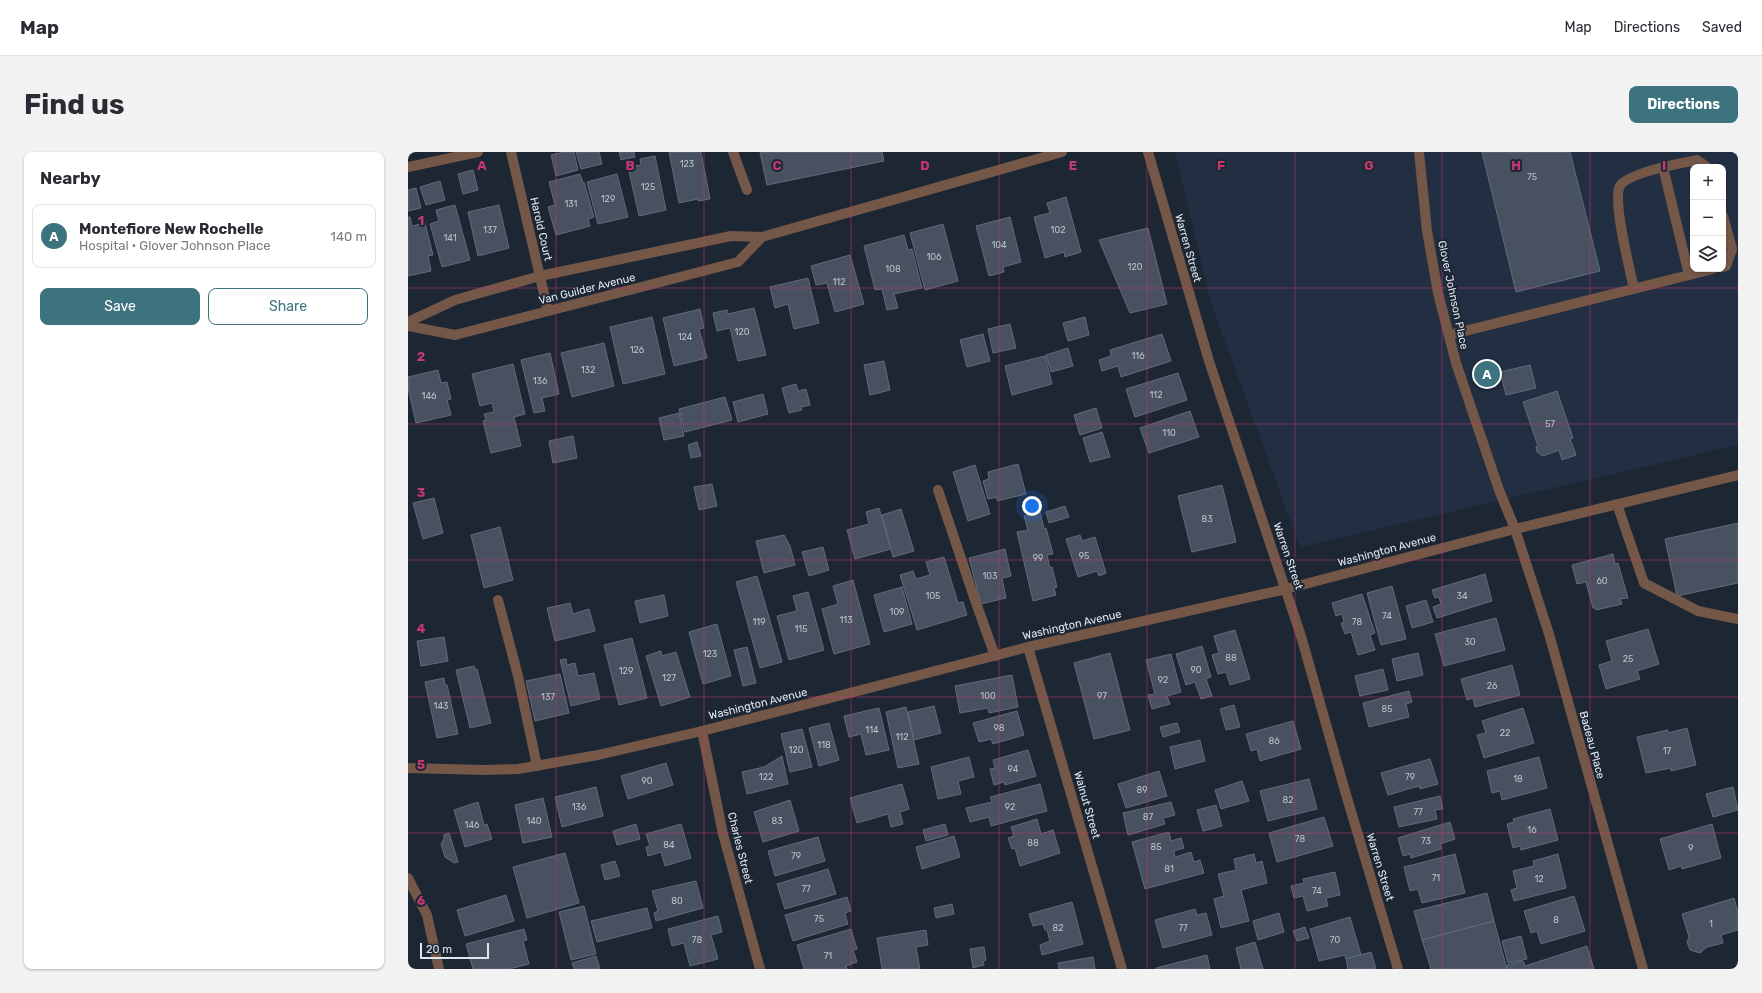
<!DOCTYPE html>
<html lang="en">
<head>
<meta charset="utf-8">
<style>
	:root { --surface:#fff; --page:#f2f2f3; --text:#2b2b33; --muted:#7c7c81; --line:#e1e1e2; --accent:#3d737f }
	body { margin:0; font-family:Rubik,sans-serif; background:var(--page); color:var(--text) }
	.controls { position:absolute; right:12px; top:12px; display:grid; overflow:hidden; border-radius:8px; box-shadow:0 1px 3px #0004 }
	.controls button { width:36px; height:36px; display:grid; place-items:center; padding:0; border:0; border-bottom:1px solid var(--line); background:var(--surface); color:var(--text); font:20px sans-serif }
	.scale { position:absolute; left:12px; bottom:10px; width:69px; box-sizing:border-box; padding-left:4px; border:2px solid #e0e6ef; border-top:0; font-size:11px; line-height:14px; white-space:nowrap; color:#e0e6ef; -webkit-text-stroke:3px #1d2734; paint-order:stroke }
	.you { position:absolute; left:624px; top:354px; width:14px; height:14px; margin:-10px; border:3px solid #fff; border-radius:50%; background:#1a73e8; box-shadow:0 0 0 6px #1a73e833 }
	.badge { display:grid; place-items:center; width:26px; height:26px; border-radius:50%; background:var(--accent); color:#fff; font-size:13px; font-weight:700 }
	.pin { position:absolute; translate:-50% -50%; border:2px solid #fff; box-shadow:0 1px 4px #0006 }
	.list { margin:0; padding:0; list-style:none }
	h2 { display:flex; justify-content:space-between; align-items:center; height:52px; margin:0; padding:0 16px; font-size:17px }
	h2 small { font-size:13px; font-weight:400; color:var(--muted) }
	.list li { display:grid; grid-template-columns:26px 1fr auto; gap:12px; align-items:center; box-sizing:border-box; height:64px; margin:0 8px 8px; padding:0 8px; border:1px solid var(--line); border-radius:8px }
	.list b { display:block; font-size:15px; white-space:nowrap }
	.list p { margin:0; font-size:13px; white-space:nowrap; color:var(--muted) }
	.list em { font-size:13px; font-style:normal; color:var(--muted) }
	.actions { display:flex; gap:8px; padding:12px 16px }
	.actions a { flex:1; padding:9px 0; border:1px solid var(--accent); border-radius:8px; text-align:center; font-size:14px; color:var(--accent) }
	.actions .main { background:var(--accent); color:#fff }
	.icon { flex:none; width:22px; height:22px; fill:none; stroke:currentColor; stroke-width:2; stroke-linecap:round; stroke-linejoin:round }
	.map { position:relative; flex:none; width:1330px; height:817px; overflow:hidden; border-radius:8px }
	header { display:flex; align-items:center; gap:24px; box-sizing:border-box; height:56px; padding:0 20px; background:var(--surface); border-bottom:1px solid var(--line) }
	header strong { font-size:19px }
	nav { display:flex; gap:22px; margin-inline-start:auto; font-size:14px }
	.intro { display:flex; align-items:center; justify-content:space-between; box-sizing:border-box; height:96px; padding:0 24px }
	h1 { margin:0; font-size:28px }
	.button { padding:10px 18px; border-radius:8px; background:var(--accent); color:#fff; font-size:14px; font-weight:700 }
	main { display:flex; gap:24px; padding:0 24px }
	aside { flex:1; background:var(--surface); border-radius:8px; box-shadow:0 1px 3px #0004 }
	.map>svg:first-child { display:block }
	.built { fill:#222f42; fill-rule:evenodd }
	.building { fill:#475160; stroke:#606b7b }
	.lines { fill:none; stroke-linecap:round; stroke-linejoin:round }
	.minor { stroke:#755748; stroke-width:10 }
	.grid { fill:none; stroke:#c63771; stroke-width:1; stroke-opacity:0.55 }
	.labels { text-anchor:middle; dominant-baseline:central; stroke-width:4; stroke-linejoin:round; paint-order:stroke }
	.number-label { font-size:9px; fill:#bac1cb }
	.street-label { font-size:11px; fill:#e0e6ef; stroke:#1d2734 }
	.grid-label { font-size:13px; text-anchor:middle; font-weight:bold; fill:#c63771; stroke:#1d2734; stroke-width:4; stroke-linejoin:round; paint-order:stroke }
</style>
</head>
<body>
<header>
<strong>Map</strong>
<nav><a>Map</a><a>Directions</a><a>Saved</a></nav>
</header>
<div class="intro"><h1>Find us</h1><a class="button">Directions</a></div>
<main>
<aside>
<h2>Nearby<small></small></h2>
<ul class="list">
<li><span class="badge">A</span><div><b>Montefiore New Rochelle</b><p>Hospital · Glover Johnson Place</p></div><em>140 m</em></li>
</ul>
<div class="actions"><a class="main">Save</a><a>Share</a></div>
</aside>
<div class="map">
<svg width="1330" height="817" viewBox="0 0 1330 817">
	<rect width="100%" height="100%" fill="#1d2734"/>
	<path class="built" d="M767,0H1330V293L892,395L803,151ZM1285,15H1315V117H1285Z"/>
	<g class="building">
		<polygon points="156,0 166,0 170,18 148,24 143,3"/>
		<polygon points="168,0 191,0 194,12 173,17"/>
		<polygon points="211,0 226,0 227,5 213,8"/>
		<polygon points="261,0 293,0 302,47 290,49 290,47 271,51"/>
		<polygon points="352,0 474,0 476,9 359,33"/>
		<polygon points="1074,0 1162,0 1192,119 1108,140"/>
		<polygon points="247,4 258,58 231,64 220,15 233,13 232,7"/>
		<polygon points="65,18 70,38 55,42 50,22"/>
		<polygon points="172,22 175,31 176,30 186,65 180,67 182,74 148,83 140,55 147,53 141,30"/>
		<polygon points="209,22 220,65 190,72 179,30"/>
		<polygon points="32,29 37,48 18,53 12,35"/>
		<polygon points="8,36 13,56 0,59 0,38"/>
		<polygon points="658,45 673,100 657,105 656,100 637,106 626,65 642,61 639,51"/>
		<polygon points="47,53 62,108 34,115 22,72 31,69 28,58"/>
		<polygon points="91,53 101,96 70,104 60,60"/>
		<polygon points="0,65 2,65 4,74 17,71 25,103 20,104 23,119 0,124"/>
		<polygon points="602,65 613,110 595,115 596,120 581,124 568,74"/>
		<polygon points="535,72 550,129 517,138 502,81"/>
		<polygon points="740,76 759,152 722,161 691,88"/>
		<polygon points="496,83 500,98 504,97 514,136 486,142 490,156 479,158 474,137 467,138 456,94"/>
		<polygon points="442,103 456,152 427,160 419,131 408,133 403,114"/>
		<polygon points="400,126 411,171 386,177 380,152 367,156 362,135"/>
		<polygon points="346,156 358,203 330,209 322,176 309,179 305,161 319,158 320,162"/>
		<polygon points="292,157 296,176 291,177 299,206 266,214 255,166"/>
		<polygon points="244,165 257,222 215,232 202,175"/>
		<polygon points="677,165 681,183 660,189 655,171"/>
		<polygon points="602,172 608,196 585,201 580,177"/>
		<polygon points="575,182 582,209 559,215 552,188"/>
		<polygon points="754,182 763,209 713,225 710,214 694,219 691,208 703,204 702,198"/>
		<polygon points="196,191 206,234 164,245 153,201"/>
		<polygon points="660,196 665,214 643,220 638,203"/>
		<polygon points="142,201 151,242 134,246 137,259 126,261 113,208"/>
		<polygon points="637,204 644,232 604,243 597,214"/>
		<polygon points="476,209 482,238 462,243 456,213"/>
		<polygon points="105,212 117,262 106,265 113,294 83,301 75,269 78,268 76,262 86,260 84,251 72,254 64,222"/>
		<polygon points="1122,213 1128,236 1098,243 1092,220"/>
		<polygon points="30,218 33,231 39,230 43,247 39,248 43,263 8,271 0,236 0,225"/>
		<polygon points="770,221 779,248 727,265 718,237"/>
		<polygon points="388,232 390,239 398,237 402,253 393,255 394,258 381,261 374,236"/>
		<polygon points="1149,239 1165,286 1162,287 1168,303 1154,308 1151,298 1135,304 1129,300 1128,295 1130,294 1115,250"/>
		<polygon points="355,242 360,262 330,270 325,250"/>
		<polygon points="317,245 324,268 277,280 271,257"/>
		<polygon points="688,256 694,276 672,283 666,263"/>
		<polygon points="782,259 791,285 741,301 732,276"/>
		<polygon points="271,261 276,284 256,288 251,266"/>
		<polygon points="694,280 702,305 682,310 675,286"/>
		<polygon points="165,284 169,306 145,311 141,289"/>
		<polygon points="289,290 293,304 283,306 280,293"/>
		<polygon points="610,312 618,342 589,349 589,345 580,347 575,329 581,327 580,320"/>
		<polygon points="567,313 582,362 560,369 545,320"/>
		<polygon points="304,332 309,354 291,358 286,335"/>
		<polygon points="814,333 828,390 784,400 770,344"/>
		<polygon points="26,346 35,381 15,387 5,351"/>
		<polygon points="657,354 661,365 641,371 638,360"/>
		<polygon points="471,356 483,397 447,407 439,378 461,372 458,360"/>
		<polygon points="493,357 506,399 485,405 474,363"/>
		<polygon points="632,360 636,377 638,376 645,402 639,403 642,416 644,415 649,435 646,436 648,443 625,449 609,380 620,378 616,364"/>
		<polygon points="1330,371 1330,431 1269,444 1257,387"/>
		<polygon points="92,375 105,428 76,436 63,383"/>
		<polygon points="376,383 382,394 387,413 356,421 348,389"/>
		<polygon points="672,383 674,389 687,385 698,421 691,424 689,419 670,425 658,387"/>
		<polygon points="415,395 421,418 401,424 394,400"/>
		<polygon points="597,397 603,424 594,426 598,446 573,452 561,406"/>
		<polygon points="1205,402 1207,412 1210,411 1220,446 1212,447 1214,452 1188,458 1188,456 1185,456 1178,430 1169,432 1164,413"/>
		<polygon points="536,405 550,451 555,450 559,463 509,478 492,423 505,419 508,427 522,423 518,410"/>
		<polygon points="1077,422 1084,449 1029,466 1025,455 1033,452 1031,445 1027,446 1024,438"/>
		<polygon points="349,424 374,510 352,516 328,430"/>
		<polygon points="445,428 462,492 426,502 414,457 430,452 425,434"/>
		<polygon points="984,434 998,487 973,493 959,441"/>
		<polygon points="494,435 504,472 476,480 466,443"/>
		<polygon points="400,440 416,498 381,508 369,464 389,459 385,444"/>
		<polygon points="954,442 967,481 962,483 967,498 950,503 943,480 937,482 933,471 936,470 934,462 928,464 924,451"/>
		<polygon points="256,443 260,464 232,471 227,449"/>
		<polygon points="1018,448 1025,470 1004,476 998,454"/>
		<polygon points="162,451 165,462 181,457 187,479 147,489 139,456"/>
		<polygon points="1088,466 1097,498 1036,514 1027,482"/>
		<polygon points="309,472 323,524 295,532 281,480"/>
		<polygon points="1240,477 1251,512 1229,519 1232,527 1198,537 1191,513 1204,509 1198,489"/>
		<polygon points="827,478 842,527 822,533 818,520 810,522 804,503 811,501 806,484"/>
		<polygon points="36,485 40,509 13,514 9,489"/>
		<polygon points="224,486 239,546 211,553 196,493"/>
		<polygon points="794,494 803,525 798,527 804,544 793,547 787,530 778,533 768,502"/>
		<polygon points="339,495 348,531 335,534 326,498"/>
		<polygon points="253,499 254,504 268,500 282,545 253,554 238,504"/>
		<polygon points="702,501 722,578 686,587 666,511"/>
		<polygon points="1010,501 1015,523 989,529 984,507"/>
		<polygon points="763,502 773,540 759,544 762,552 744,557 740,543 747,542 738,508"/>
		<polygon points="158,507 159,513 167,511 170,524 186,521 192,547 163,554 152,508"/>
		<polygon points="1104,513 1112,543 1067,555 1065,546 1059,548 1053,527"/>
		<polygon points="66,514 67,517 69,517 83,571 62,576 48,518"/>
		<polygon points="975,517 980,538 952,544 947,524"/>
		<polygon points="152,522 161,561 127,569 118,529"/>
		<polygon points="604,523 610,555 581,561 580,556 552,561 547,534"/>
		<polygon points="36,526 37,533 39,533 50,582 29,586 17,530"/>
		<polygon points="1001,539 1004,550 998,552 1001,565 961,575 955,551"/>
		<polygon points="826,553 832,575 818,578 812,557"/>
		<polygon points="526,554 533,581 506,588 500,560"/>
		<polygon points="498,555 511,612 490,616 478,560"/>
		<polygon points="471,556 481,598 458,603 453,582 441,585 436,564"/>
		<polygon points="1115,556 1126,591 1076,606 1069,583 1078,581 1074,569"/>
		<polygon points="609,559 616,583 585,592 583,587 571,590 565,571"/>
		<polygon points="885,569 893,597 852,609 849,597 843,599 838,582"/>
		<polygon points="421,571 431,608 411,614 401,576"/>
		<polygon points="769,571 772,580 755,585 752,575"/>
		<polygon points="1279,576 1288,613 1263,619 1263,616 1238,621 1229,585 1260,578 1260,581"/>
		<polygon points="394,577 404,615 382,620 373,582"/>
		<polygon points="792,588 797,609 767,617 762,595"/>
		<polygon points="620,598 628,624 597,633 596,630 586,633 582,617 587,616 585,608"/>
		<polygon points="374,604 380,632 339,642 334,620 356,615"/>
		<polygon points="561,605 566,625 550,629 553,642 530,647 523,615"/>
		<polygon points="1131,605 1139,636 1094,648 1092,639 1084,641 1079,619"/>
		<polygon points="1022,607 1030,632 1012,637 1011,634 980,643 973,621"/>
		<polygon points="258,611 265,633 220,647 213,624"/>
		<polygon points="751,619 759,644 718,656 710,632"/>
		<polygon points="901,627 909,657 860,669 852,639"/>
		<polygon points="834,629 841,649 813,657 807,638"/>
		<polygon points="494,632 501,657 492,660 495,672 483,675 480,662 449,671 442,646"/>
		<polygon points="632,632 639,659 583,674 581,665 562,670 558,656 584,650 582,645"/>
		<polygon points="188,635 195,664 154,675 147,645"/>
		<polygon points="1325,635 1330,658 1305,665 1298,642"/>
		<polygon points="1032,644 1035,657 1027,658 1029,667 991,675 986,655"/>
		<polygon points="135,646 144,685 115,691 107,653"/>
		<polygon points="382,648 391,679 355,690 346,660"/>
		<polygon points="70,650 76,673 79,672 84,687 57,695 46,658"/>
		<polygon points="763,650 767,663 755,666 757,672 720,683 715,661"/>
		<polygon points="808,653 814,674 795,679 789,658"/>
		<polygon points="1142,657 1150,688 1113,698 1112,694 1105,696 1099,672 1106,670 1105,667"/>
		<polygon points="916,665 925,694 869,710 861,681"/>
		<polygon points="629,667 633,682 645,678 652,701 612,714 607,696 604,697 600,686 606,684 603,675"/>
		<polygon points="1042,670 1047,687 1032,692 1033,697 1003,706 1002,702 995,704 990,686"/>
		<polygon points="228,672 232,687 209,693 205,679"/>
		<polygon points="273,672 283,706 257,714 253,700 240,704 238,695 242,694 238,682"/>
		<polygon points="537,672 540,683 518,689 515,678"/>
		<polygon points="1304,672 1313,706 1274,717 1273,714 1261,718 1252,687"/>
		<polygon points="761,680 763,689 773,686 776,696 766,699 767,705 783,700 786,710 792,708 796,721 737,737 724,690"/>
		<polygon points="41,681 50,710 46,711 37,705 33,692 36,687 36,683"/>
		<polygon points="546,684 552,705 514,717 508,695"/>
		<polygon points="410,685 417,709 367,724 360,699"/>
		<polygon points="157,701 171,751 119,766 105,715"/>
		<polygon points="846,702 848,711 854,709 859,731 833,738 841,769 813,776 806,747 816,744 810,722 828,718 826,707"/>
		<polygon points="1047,702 1057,741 1014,751 1010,737 1002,739 996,715"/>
		<polygon points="1150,702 1158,736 1106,749 1103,738 1109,736 1105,719 1126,714 1125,709"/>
		<polygon points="207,709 212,724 197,728 193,713"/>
		<polygon points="420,717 428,742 377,757 369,732"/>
		<polygon points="927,720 932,743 918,746 920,754 899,759 895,744 886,746 883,734 896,731 895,727"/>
		<polygon points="288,729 295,756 248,769 246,761 250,759 244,739"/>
		<polygon points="1079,741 1086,769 1014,788 1006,759"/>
		<polygon points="98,743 106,769 57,784 49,758"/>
		<polygon points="1166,744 1177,779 1133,792 1129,779 1123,781 1116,759"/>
		<polygon points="439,745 443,759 437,761 440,772 385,789 377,763"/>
		<polygon points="1326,746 1330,761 1330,778 1313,783 1315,791 1299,795 1292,801 1282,798 1279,790 1281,785 1274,762"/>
		<polygon points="664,750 675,792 634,803 632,793 642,789 639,778 637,778 635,772 625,774 621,762"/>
		<polygon points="544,752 546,762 528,766 526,756"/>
		<polygon points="176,754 188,802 163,808 151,760"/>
		<polygon points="239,756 244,776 189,790 183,769"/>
		<polygon points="787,757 789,763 798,761 804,783 755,796 747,768"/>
		<polygon points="871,761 876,780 850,788 845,769"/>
		<polygon points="310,764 314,780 303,783 310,807 282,814 276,791 264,794 260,777"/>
		<polygon points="942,765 953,803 938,807 937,803 911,809 902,777"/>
		<polygon points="1086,769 1099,817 1023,817 1014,788"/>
		<polygon points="897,775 901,786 889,789 885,779"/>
		<polygon points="116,777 119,788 115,789 121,812 101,817 65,817 58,792"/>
		<polygon points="443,777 449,797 445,798 449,810 438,814 439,817 396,817 389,793"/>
		<polygon points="518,778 520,793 508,795 512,817 474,817 469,786"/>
		<polygon points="1113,784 1119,807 1100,811 1094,789"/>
		<polygon points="847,790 855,817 833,817 828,796"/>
		<polygon points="1179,794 1186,817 1100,817 1099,813 1115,809 1117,814"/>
		<polygon points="576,795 578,808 575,809 576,813 565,816 562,797"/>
		<polygon points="963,800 968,817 940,817 938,807"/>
		<polygon points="799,803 802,817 748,817 748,816"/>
		<polygon points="188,804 192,817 166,817 164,811"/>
		<polygon points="685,805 687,817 651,817 650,811"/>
	</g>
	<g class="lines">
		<g class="minor">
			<polyline points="103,0 140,159"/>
			<polyline points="325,0 339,38"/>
			<polyline points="740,0 801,209 893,484 937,639 990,817"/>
			<polyline points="1011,0 1019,79 1030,141 1048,211 1091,338 1107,377 1141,482 1235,817"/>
			<polyline points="0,15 70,0"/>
			<polyline points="1255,15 1281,123"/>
			<polyline points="1315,64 1324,97 1318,114 1315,115"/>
			<path d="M1226,137C1222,118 1204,48 1212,34C1219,21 1273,11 1289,8L1299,15"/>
			<polyline points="0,170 47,148 132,124 323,84 354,85 654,0"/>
			<polyline points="0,174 47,183 330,110 354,85"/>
			<polyline points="1041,183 1305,117"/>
			<polyline points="530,338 567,448 587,504"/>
			<polyline points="1209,352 1236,431 1290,459 1330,467"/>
			<polyline points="90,448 110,524 129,614"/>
			<polyline points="620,495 714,817"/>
			<polyline points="294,579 315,682 352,817"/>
			<polyline points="0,616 77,618 110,617 190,603 294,579 620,495 878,437 1107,377 1330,323"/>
			<polyline points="0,726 19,763 31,817"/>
		</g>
	</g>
	<path class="grid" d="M148,0V817M296,0V817M443,0V817M591,0V817M739,0V817M887,0V817M1034,0V817M1182,0V817M0,136H1330M0,272H1330M0,408H1330M0,545H1330M0,681H1330"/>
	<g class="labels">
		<g class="number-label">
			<text x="279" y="12">123</text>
			<text x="1124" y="25">75</text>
			<text x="240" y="35">125</text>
			<text x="200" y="47">129</text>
			<text x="163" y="52">131</text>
			<text x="82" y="78">137</text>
			<text x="650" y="78">102</text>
			<text x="42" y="86">141</text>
			<text x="591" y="93">104</text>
			<text x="526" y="105">106</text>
			<text x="727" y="115">120</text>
			<text x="485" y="117">108</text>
			<text x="431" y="130">112</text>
			<text x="334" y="180">120</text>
			<text x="277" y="185">124</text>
			<text x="229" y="198">126</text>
			<text x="730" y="204">116</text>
			<text x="180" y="218">132</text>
			<text x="132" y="229">136</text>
			<text x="748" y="243">112</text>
			<text x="21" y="244">146</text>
			<text x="1142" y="272">57</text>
			<text x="761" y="281">110</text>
			<text x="799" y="367">83</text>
			<text x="676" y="404">95</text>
			<text x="630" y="406">99</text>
			<text x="582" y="424">103</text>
			<text x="1194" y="429">60</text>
			<text x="525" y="444">105</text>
			<text x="1054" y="444">34</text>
			<text x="489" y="460">109</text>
			<text x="979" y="464">74</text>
			<text x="438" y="468">113</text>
			<text x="351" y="470">119</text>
			<text x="949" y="470">78</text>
			<text x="393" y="477">115</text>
			<text x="1062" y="490">30</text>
			<text x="302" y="502">123</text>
			<text x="823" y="506">88</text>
			<text x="1220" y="507">25</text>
			<text x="788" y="518">90</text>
			<text x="218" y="519">129</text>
			<text x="261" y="526">127</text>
			<text x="755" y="528">92</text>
			<text x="1084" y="534">26</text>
			<text x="580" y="544">100</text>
			<text x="694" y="544">97</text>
			<text x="140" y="545">137</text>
			<text x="33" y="554">143</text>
			<text x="979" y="557">85</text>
			<text x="591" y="576">98</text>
			<text x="464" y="578">114</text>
			<text x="1097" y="581">22</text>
			<text x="494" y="585">112</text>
			<text x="866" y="589">86</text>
			<text x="416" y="593">118</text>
			<text x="388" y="598">120</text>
			<text x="1259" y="599">17</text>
			<text x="605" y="617">94</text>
			<text x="358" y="625">122</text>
			<text x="1002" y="625">79</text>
			<text x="1110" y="627">18</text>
			<text x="239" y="629">90</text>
			<text x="734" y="638">89</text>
			<text x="880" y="648">82</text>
			<text x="171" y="655">136</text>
			<text x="602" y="655">92</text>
			<text x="1010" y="660">77</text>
			<text x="740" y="665">87</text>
			<text x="126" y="669">140</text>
			<text x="369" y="669">83</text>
			<text x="64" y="673">146</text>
			<text x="1124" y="678">16</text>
			<text x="892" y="687">78</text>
			<text x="1018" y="689">73</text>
			<text x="625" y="691">88</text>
			<text x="261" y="693">84</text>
			<text x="748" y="695">85</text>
			<text x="1283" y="696">9</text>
			<text x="388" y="704">79</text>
			<text x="761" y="717">81</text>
			<text x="1028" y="726">71</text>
			<text x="1131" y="727">12</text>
			<text x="398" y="737">77</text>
			<text x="909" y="739">74</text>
			<text x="269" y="749">80</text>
			<text x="411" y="767">75</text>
			<text x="1148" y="768">8</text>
			<text x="1303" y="772">1</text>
			<text x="650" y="776">82</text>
			<text x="775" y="776">77</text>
			<text x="289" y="788">78</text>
			<text x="927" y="788">70</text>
			<text x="420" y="804">71</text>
		</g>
		<g class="street-label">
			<text transform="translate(133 77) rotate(77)">Harold Court</text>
			<text transform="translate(780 96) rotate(74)">Warren Street</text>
			<text transform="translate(179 137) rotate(-14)">Van Guilder Avenue</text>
			<text transform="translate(1045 143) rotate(78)">Glover Johnson Place</text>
			<text transform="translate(979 398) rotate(-15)">Washington Avenue</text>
			<text transform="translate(880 404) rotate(71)">Warren Street</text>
			<text transform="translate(664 473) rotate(-13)">Washington Avenue</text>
			<text transform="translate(350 552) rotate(-14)">Washington Avenue</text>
			<text transform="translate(1184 593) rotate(75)">Badeau Place</text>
			<text transform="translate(679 653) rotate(74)">Walnut Street</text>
			<text transform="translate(332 696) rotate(76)">Charles Street</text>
			<text transform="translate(972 715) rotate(73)">Warren Street</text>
		</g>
	</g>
	<g class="grid-label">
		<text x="74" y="18">A</text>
		<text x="222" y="18">B</text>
		<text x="369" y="18">C</text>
		<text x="517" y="18">D</text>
		<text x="665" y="18">E</text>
		<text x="813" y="18">F</text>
		<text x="961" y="18">G</text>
		<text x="1108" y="18">H</text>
		<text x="1256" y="18">I</text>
		<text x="13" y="73">1</text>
		<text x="13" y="209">2</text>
		<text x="13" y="345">3</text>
		<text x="13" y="481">4</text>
		<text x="13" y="617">5</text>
		<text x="13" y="753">6</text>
	</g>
</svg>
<div class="controls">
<button>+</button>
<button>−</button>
<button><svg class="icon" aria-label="layers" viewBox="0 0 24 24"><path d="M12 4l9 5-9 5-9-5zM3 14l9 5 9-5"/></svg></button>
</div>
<div class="scale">20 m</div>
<div class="you"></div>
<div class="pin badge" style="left:1079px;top:222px">A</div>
</div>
</main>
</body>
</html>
